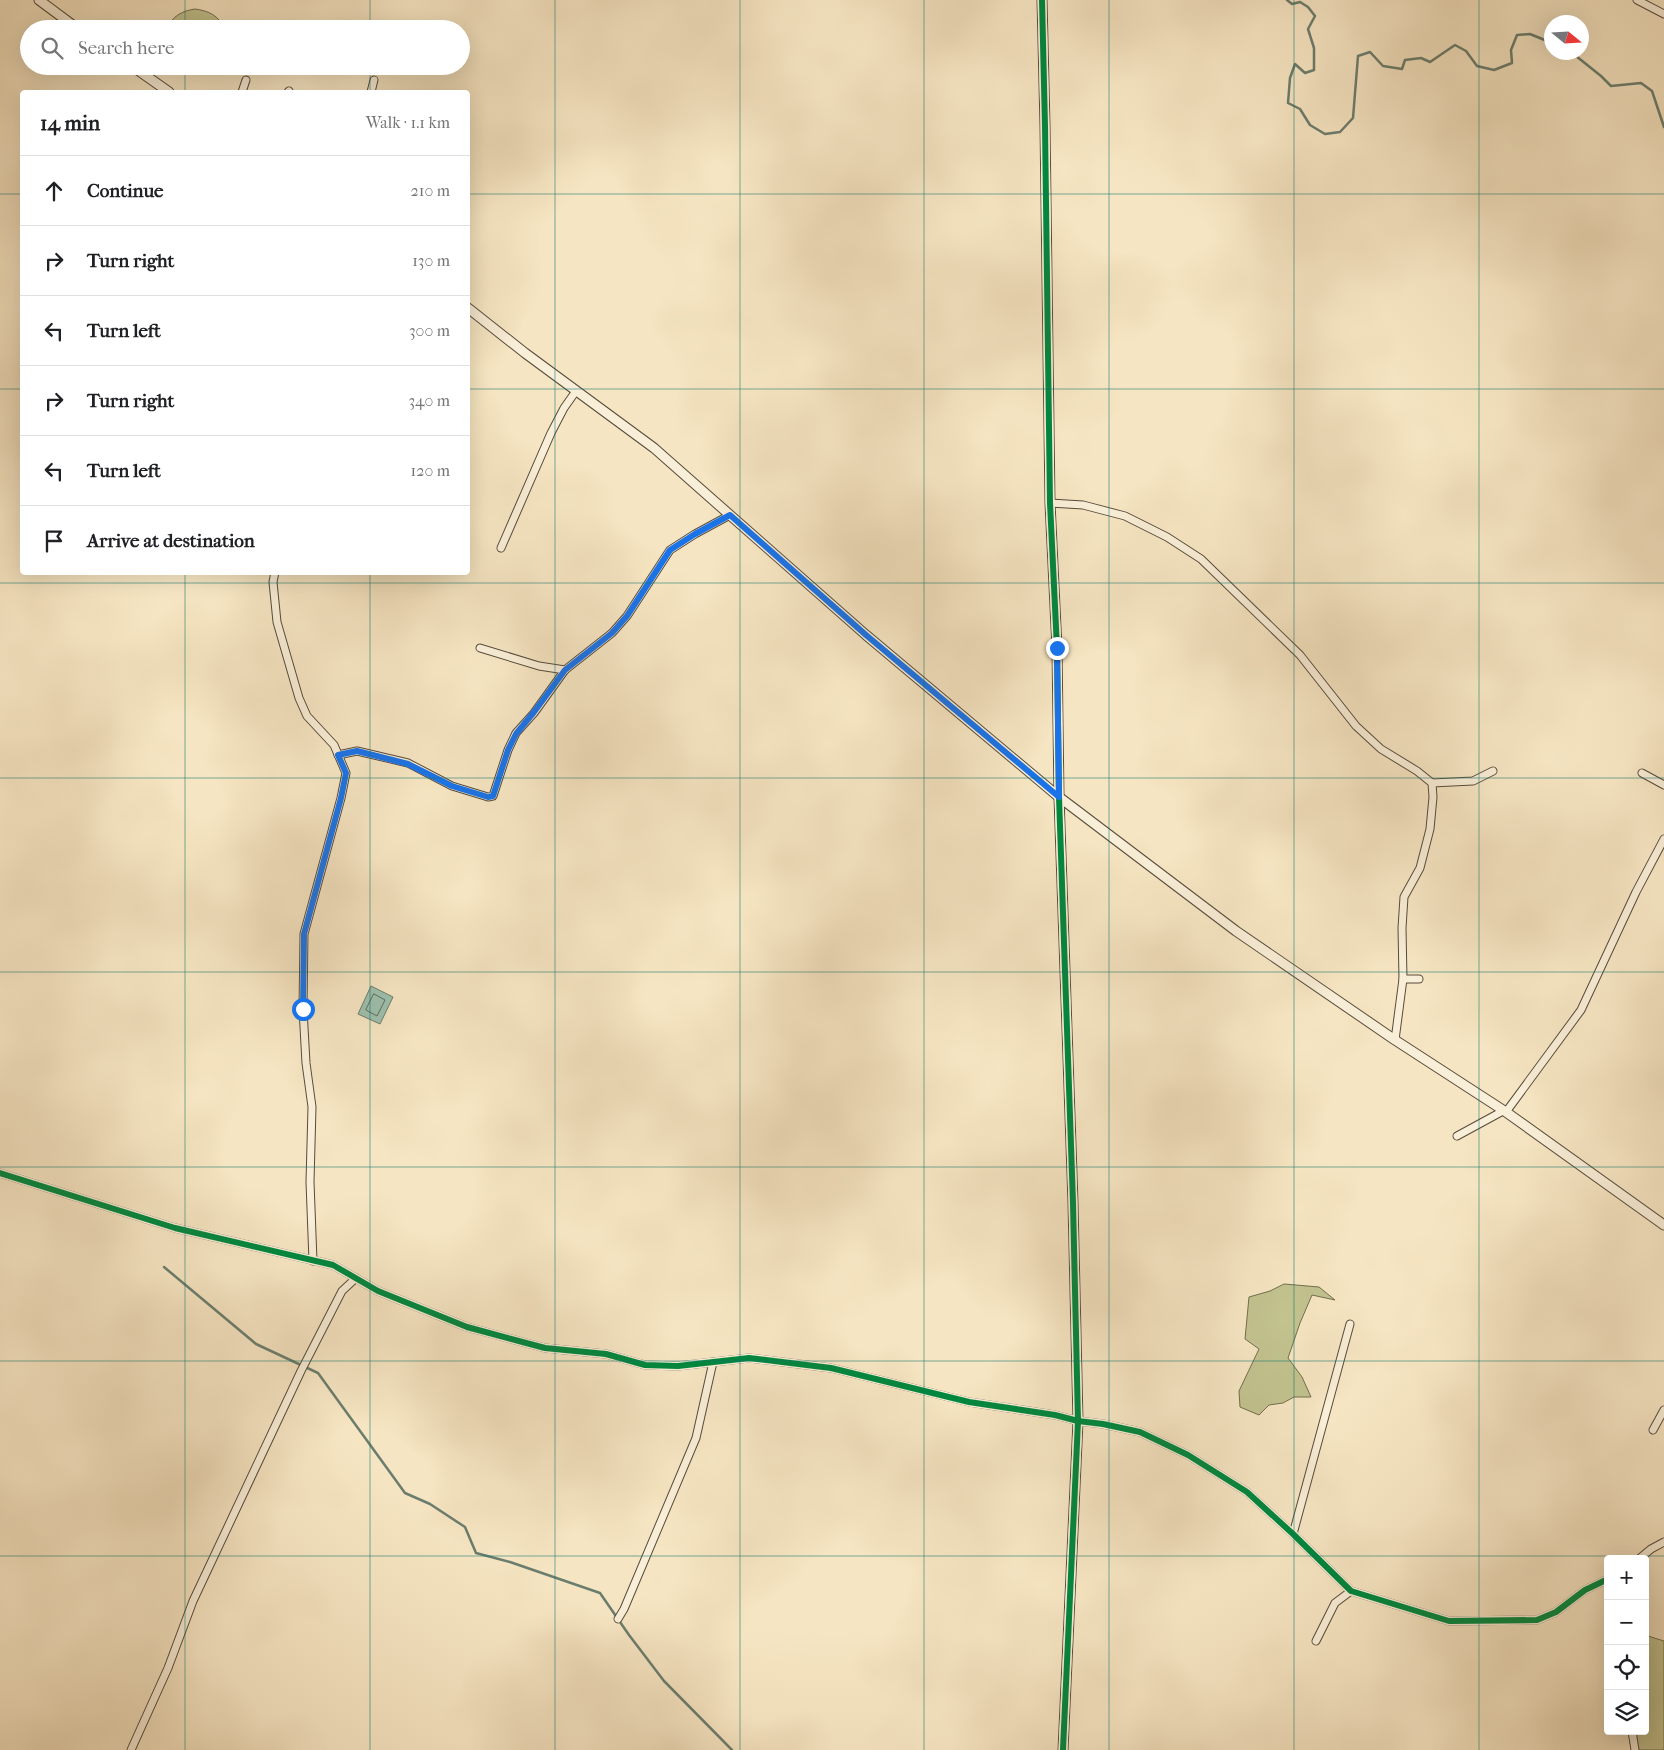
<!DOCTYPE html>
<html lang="en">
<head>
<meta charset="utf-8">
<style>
	:root { --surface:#fff; --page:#f6f6f6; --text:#202124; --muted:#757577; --line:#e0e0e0 }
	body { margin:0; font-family:"IM FELL French Canon",serif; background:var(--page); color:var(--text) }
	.controls { position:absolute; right:15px; bottom:15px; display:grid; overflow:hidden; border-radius:5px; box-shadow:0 5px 20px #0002 }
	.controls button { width:45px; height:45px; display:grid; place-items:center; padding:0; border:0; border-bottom:1px solid var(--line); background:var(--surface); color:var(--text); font:25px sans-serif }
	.compass { position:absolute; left:1544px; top:15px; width:45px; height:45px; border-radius:50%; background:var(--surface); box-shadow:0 5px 20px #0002; rotate:108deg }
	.stop { position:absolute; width:15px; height:15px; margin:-11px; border:4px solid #1a73e8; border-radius:50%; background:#fff }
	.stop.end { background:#1a73e8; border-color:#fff; box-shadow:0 1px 5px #0008 }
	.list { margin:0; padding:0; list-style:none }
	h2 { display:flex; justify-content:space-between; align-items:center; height:65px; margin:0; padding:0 20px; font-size:21px }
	h2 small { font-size:16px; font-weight:400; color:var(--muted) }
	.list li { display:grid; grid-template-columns:32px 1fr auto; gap:15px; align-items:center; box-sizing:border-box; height:70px; padding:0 20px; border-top:1px solid var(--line) }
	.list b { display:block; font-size:19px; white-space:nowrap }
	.list em { font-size:16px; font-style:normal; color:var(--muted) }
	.icon { flex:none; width:28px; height:28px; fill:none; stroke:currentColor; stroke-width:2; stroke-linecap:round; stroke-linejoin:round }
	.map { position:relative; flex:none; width:1664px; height:1750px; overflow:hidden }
	.search { position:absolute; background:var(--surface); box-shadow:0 5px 20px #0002; left:20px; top:20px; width:450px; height:55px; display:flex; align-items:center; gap:12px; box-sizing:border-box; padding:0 18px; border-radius:28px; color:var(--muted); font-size:19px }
	.panel { position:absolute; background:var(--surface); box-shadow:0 5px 20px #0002; left:20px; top:90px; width:450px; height:485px; border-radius:5px }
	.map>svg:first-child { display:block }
	.green { fill:#c2c38f; stroke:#726e4e }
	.water { fill:#9dc0ae; stroke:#6b7d6e }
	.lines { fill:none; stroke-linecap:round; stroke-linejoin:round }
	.shore { stroke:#5f6c5e; stroke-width:1 }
	.stream { stroke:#6b7d6e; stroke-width:2.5 }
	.minor-casing { stroke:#564b3b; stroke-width:9 }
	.tertiary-casing { stroke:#564b3b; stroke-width:11 }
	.minor { stroke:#f9eed7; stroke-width:7 }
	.tertiary { stroke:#f9eed7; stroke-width:9 }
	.cycleway-casing { stroke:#f9eed7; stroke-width:9 }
	.cycleway { stroke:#00873e; stroke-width:6 }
	.route { stroke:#1a73e8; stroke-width:6 }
	.grid { fill:none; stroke:#0f766e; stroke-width:1; stroke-opacity:0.55 }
</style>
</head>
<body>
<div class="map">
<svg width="1664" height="1750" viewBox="0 0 1664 1750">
	<rect width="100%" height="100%" fill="#f6e5c2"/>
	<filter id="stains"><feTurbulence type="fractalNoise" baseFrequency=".004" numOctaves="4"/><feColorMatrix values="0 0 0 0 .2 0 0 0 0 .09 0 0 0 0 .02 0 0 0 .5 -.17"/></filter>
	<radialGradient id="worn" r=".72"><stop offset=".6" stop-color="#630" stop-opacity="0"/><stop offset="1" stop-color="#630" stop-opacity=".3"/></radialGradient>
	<g class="green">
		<path d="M195,9C209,11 218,15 225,29H167C172,16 182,11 195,9Z"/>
		<polygon points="1284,1284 1319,1287 1335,1300 1312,1295 1300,1323 1288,1358 1302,1377 1311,1397 1294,1397 1283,1403 1269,1405 1259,1415 1240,1407 1239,1391 1259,1349 1245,1339 1249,1297 1270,1291"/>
		<polygon points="1645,1636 1648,1636 1664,1641 1664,1750 1634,1750 1632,1731 1645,1731"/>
	</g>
	<polygon class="water" points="371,986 393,997 380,1024 358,1014"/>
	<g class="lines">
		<polygon class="shore" points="374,994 385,1000 377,1016 366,1010"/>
		<g class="stream">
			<polyline points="1287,0 1292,4 1300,2 1308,7 1315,16 1308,29 1314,48 1314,70 1305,73 1295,64 1290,78 1288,103 1300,109 1310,125 1325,134 1340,132 1353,118 1358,56 1370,52 1383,66 1402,69 1405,60 1421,58 1430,62 1455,45 1466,51 1477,66 1494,70 1512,63 1511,50 1517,35 1530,34 1552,43"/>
			<polyline points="1571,52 1601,76 1611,86 1641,83 1652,91 1664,127"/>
			<polyline points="164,1267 256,1344 318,1373 405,1493 430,1504 465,1527 476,1553 510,1562 600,1593 629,1635 664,1681 732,1750"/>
		</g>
		<defs>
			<g id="minor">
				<polyline points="1637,0 1664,14"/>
				<polyline points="242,92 246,80"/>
				<polyline points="288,92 289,91"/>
				<polyline points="371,92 374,80"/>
				<polyline points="1050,503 1083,505 1125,516 1167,537 1201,559 1300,655 1356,726 1381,749 1417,771 1432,783 1433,797 1430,829 1420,868 1404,897 1402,928 1403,979 1395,1040"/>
				<polyline points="501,548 551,433 564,408 576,391"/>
				<polyline points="275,572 273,582 277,622 299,698 307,716 334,745 346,773 341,798 304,934 303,1009 306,1063 312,1107 310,1182 313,1261"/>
				<polyline points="480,648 539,666 565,670"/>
				<polyline points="338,755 357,751 408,763 452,786 488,797 493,796 508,750 516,733 534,713 565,670 612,633 627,616 670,550 695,534 730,515"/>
				<polyline points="1642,773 1664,785"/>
				<polyline points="1432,783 1473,781 1493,771"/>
				<polyline points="1403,979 1419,979"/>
				<polyline points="1506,1112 1581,1010 1636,892 1664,839"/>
				<polyline points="1457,1136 1503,1111"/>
				<polyline points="0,1173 175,1228 333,1265 378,1291 467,1327 545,1348 606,1354 645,1365 678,1366 749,1358 831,1368 969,1402 1055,1415 1078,1421 1103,1424 1140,1432 1188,1455 1247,1492 1293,1534 1351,1591 1449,1621 1537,1620 1556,1612 1585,1590 1608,1579"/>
				<polyline points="1653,1430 1664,1410"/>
				<polyline points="1293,1534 1350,1324"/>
				<polyline points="1639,1559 1651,1549 1664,1542"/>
				<polyline points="618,1619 624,1609 696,1438 713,1362"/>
				<polyline points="1316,1641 1335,1603 1351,1591"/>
				<polyline points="1632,1731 1635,1750"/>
				<polyline points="131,1750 168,1668 193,1601 301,1371 342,1291 356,1278"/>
			</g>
			<g id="tertiary">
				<polyline points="39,0 78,29"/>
				<polyline points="1042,0 1045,126 1050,503 1057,648 1059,797 1073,1203 1078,1421 1063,1750"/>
				<polyline points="132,66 169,92"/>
				<polyline points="468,308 525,353 654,448 866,635 1059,797 1236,931 1395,1040 1506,1112 1664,1225"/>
			</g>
		</defs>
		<use href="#minor" class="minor-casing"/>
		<use href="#tertiary" class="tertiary-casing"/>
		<use href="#minor" class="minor"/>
		<use href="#tertiary" class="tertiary"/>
		<defs>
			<g id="cycleway">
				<polyline points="1042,0 1045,126 1050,503 1057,648 1059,797 1073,1203 1078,1421 1063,1750"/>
				<polyline points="0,1173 175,1228 333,1265 378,1291 467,1327 545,1348 606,1354 645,1365 678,1366 749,1358 831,1368 969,1402 1055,1415 1078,1421 1103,1424 1140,1432 1188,1455 1247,1492 1293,1534 1351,1591 1449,1621 1537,1620 1556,1612 1585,1590 1608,1579"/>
			</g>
		</defs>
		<use href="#cycleway" class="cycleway-casing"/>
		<use href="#cycleway" class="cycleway"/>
	</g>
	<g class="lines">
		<polyline class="route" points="303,1009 304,934 341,798 346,773 338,755 357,751 408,764 452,786 488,797 493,796 508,750 516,734 534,712 565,670 612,633 627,616 670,550 695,534 730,515 866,635 1059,797 1057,648"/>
	</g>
	<path class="grid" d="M185,0V29M370,0V29M555,0V1750M740,0V1750M924,0V1750M1109,0V1750M1294,0V1750M1479,0V1750M185,66V92M370,66V92M0,194H22M468,194H1664M0,389H22M468,389H1664M185,572V1750M370,572V1750M0,583H1664M0,778H1664M0,972H1664M0,1167H1664M0,1361H1664M0,1556H1664"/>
	<rect width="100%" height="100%" filter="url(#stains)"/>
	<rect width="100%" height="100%" fill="url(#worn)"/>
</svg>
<div class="controls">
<button>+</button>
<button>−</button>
<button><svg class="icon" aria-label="locate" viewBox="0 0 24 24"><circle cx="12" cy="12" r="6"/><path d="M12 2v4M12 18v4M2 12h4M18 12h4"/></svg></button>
<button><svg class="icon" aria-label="layers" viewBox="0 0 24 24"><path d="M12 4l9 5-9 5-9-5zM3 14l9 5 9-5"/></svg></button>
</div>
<svg class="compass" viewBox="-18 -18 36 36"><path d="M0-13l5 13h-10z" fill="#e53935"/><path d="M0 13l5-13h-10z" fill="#757577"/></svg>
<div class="stop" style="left:303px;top:1009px"></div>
<div class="stop end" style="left:1057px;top:648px"></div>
<div class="search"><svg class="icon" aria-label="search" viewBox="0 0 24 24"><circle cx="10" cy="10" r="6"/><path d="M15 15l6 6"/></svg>Search here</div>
<section class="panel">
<h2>14 min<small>Walk · 1.1 km</small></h2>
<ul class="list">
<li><svg class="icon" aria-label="ahead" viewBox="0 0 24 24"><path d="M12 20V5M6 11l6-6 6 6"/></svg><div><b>Continue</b></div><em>210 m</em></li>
<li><svg class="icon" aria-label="right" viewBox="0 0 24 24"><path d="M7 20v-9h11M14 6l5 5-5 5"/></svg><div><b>Turn right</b></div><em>130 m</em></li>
<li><svg class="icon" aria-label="left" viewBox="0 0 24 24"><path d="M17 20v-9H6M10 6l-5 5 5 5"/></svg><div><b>Turn left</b></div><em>300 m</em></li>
<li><svg class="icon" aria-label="right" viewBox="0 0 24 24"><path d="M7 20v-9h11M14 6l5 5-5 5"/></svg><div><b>Turn right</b></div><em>340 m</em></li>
<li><svg class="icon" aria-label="left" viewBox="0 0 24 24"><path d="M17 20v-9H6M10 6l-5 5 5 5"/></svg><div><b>Turn left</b></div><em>120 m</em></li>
<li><svg class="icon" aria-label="arrive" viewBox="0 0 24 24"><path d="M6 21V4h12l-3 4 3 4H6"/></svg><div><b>Arrive at destination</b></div></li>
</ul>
</section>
</div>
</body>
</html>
